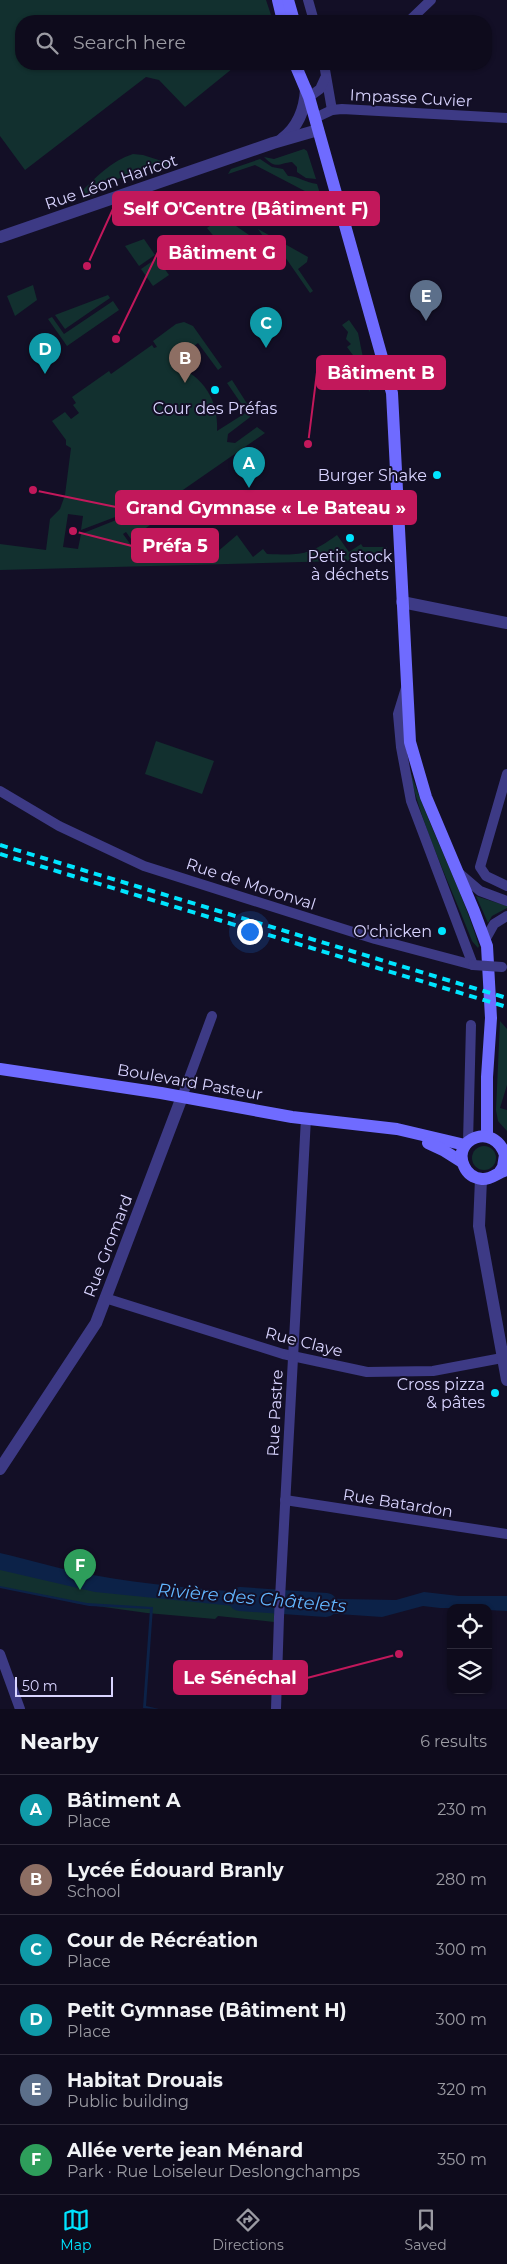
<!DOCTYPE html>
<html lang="en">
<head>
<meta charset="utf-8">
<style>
	:root { --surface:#0e0b1c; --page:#1c1929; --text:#f1f3f6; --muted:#9b9ba3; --line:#2e2b3b; --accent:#00e5ff }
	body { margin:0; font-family:Montserrat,sans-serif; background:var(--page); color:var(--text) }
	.controls { position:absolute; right:15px; bottom:15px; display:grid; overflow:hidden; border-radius:10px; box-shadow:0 1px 4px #0004 }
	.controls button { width:45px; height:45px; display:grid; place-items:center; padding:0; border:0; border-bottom:1px solid var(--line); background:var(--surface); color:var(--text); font:25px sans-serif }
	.scale { position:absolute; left:15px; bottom:12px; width:98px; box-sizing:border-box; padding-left:5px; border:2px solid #d9d4ff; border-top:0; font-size:14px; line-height:18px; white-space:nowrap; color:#d9d4ff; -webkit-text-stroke:4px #130f26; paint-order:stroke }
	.you { position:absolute; left:249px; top:931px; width:18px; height:18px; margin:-12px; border:4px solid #fff; border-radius:50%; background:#1a73e8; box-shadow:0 0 0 8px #1a73e833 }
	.badge { display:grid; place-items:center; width:32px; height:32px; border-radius:50%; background:var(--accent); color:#fff; font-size:16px; font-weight:700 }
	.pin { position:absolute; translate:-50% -41px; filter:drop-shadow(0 1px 2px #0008) }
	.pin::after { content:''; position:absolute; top:26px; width:18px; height:15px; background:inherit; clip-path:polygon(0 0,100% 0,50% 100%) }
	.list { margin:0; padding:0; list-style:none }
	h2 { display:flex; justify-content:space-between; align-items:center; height:65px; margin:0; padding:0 20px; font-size:21px }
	h2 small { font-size:16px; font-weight:400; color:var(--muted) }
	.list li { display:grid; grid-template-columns:32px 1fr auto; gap:15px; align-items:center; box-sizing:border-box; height:70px; padding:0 20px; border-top:1px solid var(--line) }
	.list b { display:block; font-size:19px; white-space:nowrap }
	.list p { margin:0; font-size:16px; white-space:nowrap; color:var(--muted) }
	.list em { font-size:16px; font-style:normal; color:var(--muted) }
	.icon { flex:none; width:28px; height:28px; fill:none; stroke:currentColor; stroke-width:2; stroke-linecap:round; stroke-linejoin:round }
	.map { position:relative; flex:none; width:507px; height:1709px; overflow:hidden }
	.search { position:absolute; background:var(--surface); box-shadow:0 1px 4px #0004; left:15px; right:15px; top:15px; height:55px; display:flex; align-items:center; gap:12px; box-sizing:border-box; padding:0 18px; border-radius:20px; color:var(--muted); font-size:19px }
	.sheet { height:485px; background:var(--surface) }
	nav { display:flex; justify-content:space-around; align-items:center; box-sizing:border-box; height:70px; border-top:1px solid var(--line); background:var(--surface); font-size:14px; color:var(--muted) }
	nav a { display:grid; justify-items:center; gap:2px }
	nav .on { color:var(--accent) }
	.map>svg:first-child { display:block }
	.green { fill:#12302f }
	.water { fill:#0c2248 }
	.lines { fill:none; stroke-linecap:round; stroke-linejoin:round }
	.river { stroke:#0c2248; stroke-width:24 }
	.minor { stroke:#3d3a85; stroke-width:10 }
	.tertiary { stroke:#3d3a85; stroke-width:12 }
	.secondary { stroke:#6f6bff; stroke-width:12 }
	.rail { stroke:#00e5ff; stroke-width:4; stroke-dasharray:8 6; stroke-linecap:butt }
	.minor-bridge { stroke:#3d3a85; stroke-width:10 }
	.poi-dot { fill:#00e5ff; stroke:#130f26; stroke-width:2 }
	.labels { text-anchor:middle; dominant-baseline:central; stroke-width:4; stroke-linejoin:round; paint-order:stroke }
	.street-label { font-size:16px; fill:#d9d4ff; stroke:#130f26 }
	.poi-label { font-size:16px; fill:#d9d4ff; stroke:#130f26; text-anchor:end }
	.water-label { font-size:18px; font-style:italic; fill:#62b6ff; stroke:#130f26 }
	.leader { fill:none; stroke:#c2185b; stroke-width:2 }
	.callout-dot { fill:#c2185b; stroke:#130f26; stroke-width:2 }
	.callout { fill:#c2185b; stroke:#c2185b; stroke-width:2 }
	.callout-label { font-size:18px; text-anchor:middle; font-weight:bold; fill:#fff }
</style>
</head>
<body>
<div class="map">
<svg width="507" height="1709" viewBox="0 0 507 1709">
	<rect width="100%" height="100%" fill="#130f26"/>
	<g class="green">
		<polygon points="0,0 266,0 273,21 21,21 21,64 238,64 185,107 159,80 146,77 25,170 0,136"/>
		<path d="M304,149L307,151L316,179L306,178L297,172V167L292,162C280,163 276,170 264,157L274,159Z"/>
		<path d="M133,154L143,155L174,165L168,168L160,164L95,187L98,194L83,200L80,193C96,177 111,161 133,154Z"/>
		<path d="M260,159L272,167L283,169L288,176C298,176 306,183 317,184L322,200L255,165L228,174L231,169Z"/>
		<polygon points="223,217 249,235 226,251 207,228"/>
		<polygon points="258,229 308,257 307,262 298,269 313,291 310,293 283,254 273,261 270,257 275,253"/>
		<polygon points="144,239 155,255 139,266 125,246"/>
		<polygon points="157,258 169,275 153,286 141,269"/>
		<polygon points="33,285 37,300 15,316 7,296"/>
		<polygon points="108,295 110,298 65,329 55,315"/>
		<polygon points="113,301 119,310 67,346 48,319 52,317 64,334"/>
		<polygon points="349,320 358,333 370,392 362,381 359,383 352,373 361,366 347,347 351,344 346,339 348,332 342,325"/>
		<path d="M184,322L193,326L222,367L218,370L198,343L170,364C201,373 219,398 217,431L247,412L227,383L232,380L253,413L249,418L228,434L227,442L235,443L257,427L265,433L167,501L152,503L81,530L83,516L68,514L63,547L78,549L81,534L154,505H163L167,510L176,504L177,505L131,539L126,532L123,534L141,559L144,557L151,558L216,553L237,535L253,557L263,549L267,554C301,555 308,556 337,535L349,552L361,544L363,547H387V557H379V560L0,570V544L46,550L50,519L60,509L65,495L71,448L66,445V440L52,421L65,412L71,419L79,413L73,405L76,403L72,397L109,371L111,374L152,345L154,348L157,347L153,341L176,324Z"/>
		<polygon points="156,741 214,761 202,794 145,774"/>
		<path d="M407,761C427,825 460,883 479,946L478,948L472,941C449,881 420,824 407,761Z"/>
		<polygon points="476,896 507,906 507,908 492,916 488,923"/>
		<polygon points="500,1021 507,1029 507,1085 500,1108 507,1110 507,1131 498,1121 496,1110"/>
		<circle cx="484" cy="1158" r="12"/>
		<polygon points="0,1563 65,1582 274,1605 274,1622 218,1616 215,1619 147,1613 75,1603 54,1597 0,1587"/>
	</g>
	<g class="water">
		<path d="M0,1553C31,1560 62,1570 93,1575C152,1586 213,1590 272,1594V1610L95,1592L0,1570Z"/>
		<polygon points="0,1586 87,1603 153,1607 146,1706 159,1709 143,1708 150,1609 89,1606 0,1588"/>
		<polygon points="424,1592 459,1596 507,1596 507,1611 488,1610 488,1608 440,1608 423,1606 382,1617 293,1611 293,1595 341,1599 396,1600"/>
	</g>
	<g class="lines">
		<polyline class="river" points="240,1599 326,1605"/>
		<g class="minor">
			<polyline points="308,0 314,21"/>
			<polyline points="409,21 431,0"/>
			<polyline points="324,64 332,110"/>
			<polyline points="309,97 320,89 325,78"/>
			<polyline points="315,118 332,110 342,109 507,118"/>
			<polyline points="406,688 398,714 401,747 411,801 473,965"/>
			<polyline points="507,774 480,867 486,876 507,886"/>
			<polyline points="0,791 59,826 144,866 375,939 473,965"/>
			<polyline points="459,873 480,891 507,901"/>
			<polyline points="485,940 494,924 507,916"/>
			<polyline points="182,1097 212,1016"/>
			<polyline points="468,1142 471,1025"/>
			<polyline points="105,1298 283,1354 367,1372 433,1371 502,1358"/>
			<polyline points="285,1500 507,1534"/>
			<polyline points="0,1654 20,1709"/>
			<polyline points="276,1709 279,1617 306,1118"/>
		</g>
		<g class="tertiary">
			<path d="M282,139C298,127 305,109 306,89"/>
			<polyline points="0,237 273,143 318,130"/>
			<polyline points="402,602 507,623"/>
			<polyline points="481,1179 479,1226 507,1380"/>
			<polyline points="0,1469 96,1323 182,1097"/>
		</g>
		<g class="secondary">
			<polyline points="278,0 283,21"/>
			<polyline points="288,0 294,21"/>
			<polyline points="295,64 309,97 392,393 410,742 426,797 474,911 487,946 491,1018 487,1077 487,1136"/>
			<polyline points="0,1069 161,1093 292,1117 397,1129 465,1145"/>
			<polyline points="428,1143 443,1150 462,1162"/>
			<path d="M499,1173L503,1167L505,1155C494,1121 451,1139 464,1166C467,1173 473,1178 482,1179C491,1180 498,1172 507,1170"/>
		</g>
		<g class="rail">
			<polyline points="0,845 507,998"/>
			<polyline points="0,854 507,1007"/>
		</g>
		<polyline class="minor-bridge" points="473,965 502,967"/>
	</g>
	<g class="poi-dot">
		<circle cx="215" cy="390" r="5"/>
		<circle cx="437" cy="475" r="5"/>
		<circle cx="350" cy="538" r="5"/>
		<circle cx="442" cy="931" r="5"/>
		<circle cx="495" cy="1393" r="5"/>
	</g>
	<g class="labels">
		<g class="street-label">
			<text transform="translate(411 98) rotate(3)">Impasse Cuvier</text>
			<text transform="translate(111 182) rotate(-19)">Rue Léon Haricot</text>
			<text transform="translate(251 884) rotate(18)">Rue de Moronval</text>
			<text transform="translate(190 1082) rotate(10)">Boulevard Pasteur</text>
			<text transform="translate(108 1246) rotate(-69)">Rue Gromard</text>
			<text transform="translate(304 1342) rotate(14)">Rue Claye</text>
			<text transform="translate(275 1413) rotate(-87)">Rue Pastre</text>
			<text transform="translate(398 1503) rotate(9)">Rue Batardon</text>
		</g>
		<g class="poi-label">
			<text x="215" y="408" text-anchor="middle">Cour des Préfas</text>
			<text x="427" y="475">Burger Shake</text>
			<text x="350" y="556" text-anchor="middle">Petit stock<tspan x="350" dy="18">à déchets</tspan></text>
			<text x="432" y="931">O'chicken</text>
			<text x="485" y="1384">Cross pizza<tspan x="485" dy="18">&amp; pâtes</tspan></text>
		</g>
		<g class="water-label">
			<text transform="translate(252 1598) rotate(5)">Rivière des Châtelets</text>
		</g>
	</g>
	<path class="leader" d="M87 266L113 209M116 339L158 252M308 444L317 372M33 490L116 507M73 531L132 546M399 1654L307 1678"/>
	<g class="callout-dot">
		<circle cx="87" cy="266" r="5"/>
		<circle cx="116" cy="339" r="5"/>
		<circle cx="308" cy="444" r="5"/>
		<circle cx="33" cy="490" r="5"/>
		<circle cx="73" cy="531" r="5"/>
		<circle cx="399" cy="1654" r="5"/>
	</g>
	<g class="callout">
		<rect x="113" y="192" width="266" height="33" rx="5"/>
		<rect x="158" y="236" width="127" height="33" rx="5"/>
		<rect x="317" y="356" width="128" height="33" rx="5"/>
		<rect x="116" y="491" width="300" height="33" rx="5"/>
		<rect x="132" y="529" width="86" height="33" rx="5"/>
		<rect x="174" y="1661" width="133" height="33" rx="5"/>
	</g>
	<g class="callout-label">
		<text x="246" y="215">Self O'Centre (Bâtiment F)</text>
		<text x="222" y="259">Bâtiment G</text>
		<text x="381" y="379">Bâtiment B</text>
		<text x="266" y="514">Grand Gymnase « Le Bateau »</text>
		<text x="175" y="552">Préfa 5</text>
		<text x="240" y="1684">Le Sénéchal</text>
	</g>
</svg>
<div class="controls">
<button><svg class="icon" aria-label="locate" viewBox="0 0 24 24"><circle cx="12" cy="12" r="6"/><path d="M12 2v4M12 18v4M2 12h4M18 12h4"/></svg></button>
<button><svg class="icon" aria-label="layers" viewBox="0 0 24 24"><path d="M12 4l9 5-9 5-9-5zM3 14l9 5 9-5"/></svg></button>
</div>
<div class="scale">50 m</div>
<div class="you"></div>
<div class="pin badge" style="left:249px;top:488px;background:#0f9aa8">A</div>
<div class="pin badge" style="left:185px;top:383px;background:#8d6e63">B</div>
<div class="pin badge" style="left:266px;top:348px;background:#0f9aa8">C</div>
<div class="pin badge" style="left:45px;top:374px;background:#0f9aa8">D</div>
<div class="pin badge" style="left:426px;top:321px;background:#5c6f8a">E</div>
<div class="pin badge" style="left:80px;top:1590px;background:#2e9e5b">F</div>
<div class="search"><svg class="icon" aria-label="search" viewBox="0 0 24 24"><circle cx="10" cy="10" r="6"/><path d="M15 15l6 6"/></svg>Search here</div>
</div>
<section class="sheet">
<h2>Nearby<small>6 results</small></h2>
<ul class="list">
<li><span class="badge" style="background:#0f9aa8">A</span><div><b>Bâtiment A</b><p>Place</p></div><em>230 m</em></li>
<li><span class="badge" style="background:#8d6e63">B</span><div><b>Lycée Édouard Branly</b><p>School</p></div><em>280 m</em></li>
<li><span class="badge" style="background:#0f9aa8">C</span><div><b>Cour de Récréation</b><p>Place</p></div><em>300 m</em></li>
<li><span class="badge" style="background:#0f9aa8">D</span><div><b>Petit Gymnase (Bâtiment H)</b><p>Place</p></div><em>300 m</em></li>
<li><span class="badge" style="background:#5c6f8a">E</span><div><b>Habitat Drouais</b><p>Public building</p></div><em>320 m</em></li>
<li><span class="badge" style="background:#2e9e5b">F</span><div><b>Allée verte jean Ménard</b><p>Park · Rue Loiseleur Deslongchamps</p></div><em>350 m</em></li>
</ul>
</section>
<nav>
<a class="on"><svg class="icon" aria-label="map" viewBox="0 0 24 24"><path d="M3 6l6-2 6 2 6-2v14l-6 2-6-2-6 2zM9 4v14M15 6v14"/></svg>Map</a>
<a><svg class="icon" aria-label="directions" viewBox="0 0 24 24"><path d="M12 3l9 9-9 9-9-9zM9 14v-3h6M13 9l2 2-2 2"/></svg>Directions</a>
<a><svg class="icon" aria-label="saved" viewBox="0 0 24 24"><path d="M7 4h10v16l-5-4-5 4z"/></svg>Saved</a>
</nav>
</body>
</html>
